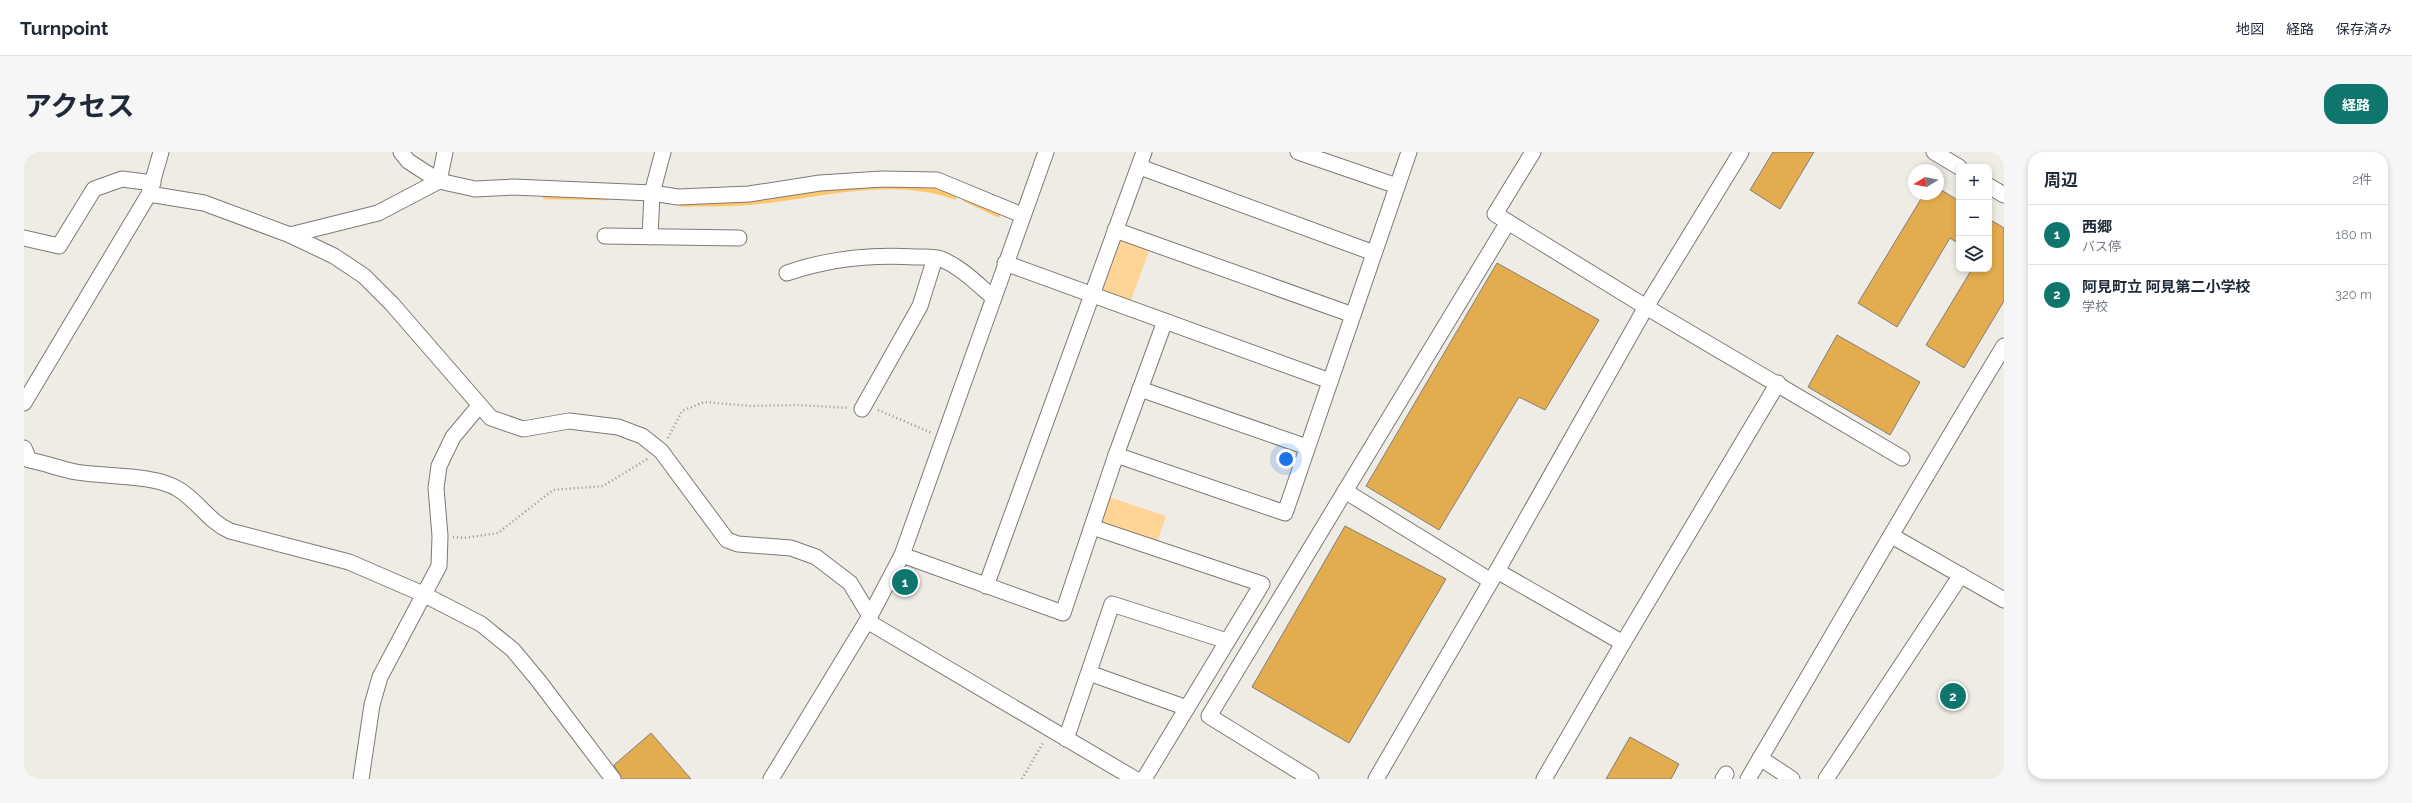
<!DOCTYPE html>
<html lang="ja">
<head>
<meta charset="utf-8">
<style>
	:root { --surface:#fff; --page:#f6f6f7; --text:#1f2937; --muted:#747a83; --line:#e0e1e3; --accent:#0f766e }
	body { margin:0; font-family:Raleway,"Noto Sans JP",sans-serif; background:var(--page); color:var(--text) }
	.controls { position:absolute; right:12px; top:12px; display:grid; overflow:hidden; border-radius:8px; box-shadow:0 2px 6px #0003 }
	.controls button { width:36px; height:36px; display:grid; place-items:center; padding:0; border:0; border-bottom:1px solid var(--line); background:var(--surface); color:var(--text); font:20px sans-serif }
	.compass { position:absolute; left:1884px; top:12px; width:36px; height:36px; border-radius:50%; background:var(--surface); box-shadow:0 2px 6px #0003; rotate:260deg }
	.you { position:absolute; left:1262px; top:307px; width:14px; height:14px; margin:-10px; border:3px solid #fff; border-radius:50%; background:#1a73e8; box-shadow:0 0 0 6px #1a73e833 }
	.badge { display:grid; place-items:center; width:26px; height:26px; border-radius:50%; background:var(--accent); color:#fff; font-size:13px; font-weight:700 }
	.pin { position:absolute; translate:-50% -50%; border:2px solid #fff; box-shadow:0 1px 4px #0006 }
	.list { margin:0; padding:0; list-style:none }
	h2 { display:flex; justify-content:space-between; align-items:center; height:52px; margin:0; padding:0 16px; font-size:17px }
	h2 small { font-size:13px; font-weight:400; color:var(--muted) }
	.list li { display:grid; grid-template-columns:26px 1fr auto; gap:12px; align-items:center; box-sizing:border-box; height:60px; padding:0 16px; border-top:1px solid var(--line) }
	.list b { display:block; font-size:15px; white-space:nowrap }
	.list p { margin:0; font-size:13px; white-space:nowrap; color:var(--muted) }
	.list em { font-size:13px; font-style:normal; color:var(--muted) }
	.icon { flex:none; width:22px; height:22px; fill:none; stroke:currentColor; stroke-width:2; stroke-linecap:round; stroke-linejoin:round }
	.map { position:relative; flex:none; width:1980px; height:627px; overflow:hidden; border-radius:16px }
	header { display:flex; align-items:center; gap:24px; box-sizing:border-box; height:56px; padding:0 20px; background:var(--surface); border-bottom:1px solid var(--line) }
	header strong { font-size:19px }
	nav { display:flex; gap:22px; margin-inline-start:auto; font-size:14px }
	.intro { display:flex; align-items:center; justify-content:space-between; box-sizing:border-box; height:96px; padding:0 24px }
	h1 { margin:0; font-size:28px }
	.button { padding:10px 18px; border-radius:16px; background:var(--accent); color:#fff; font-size:14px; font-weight:700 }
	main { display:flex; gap:24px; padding:0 24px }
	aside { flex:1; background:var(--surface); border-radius:16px; box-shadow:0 2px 6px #0003 }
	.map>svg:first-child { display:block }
	.green { fill:#fed596 }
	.water { fill:#ffc76a }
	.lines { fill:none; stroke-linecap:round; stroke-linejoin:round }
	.stream { stroke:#ffc76a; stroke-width:4.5 }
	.building { fill:#e3ac4e; stroke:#837f7a }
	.minor-casing { stroke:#7e7a75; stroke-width:17 }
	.path { stroke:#96948f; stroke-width:2.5; stroke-dasharray:1 3; stroke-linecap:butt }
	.minor { stroke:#fff; stroke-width:15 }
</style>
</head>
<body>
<header>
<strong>Turnpoint</strong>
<nav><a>地図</a><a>経路</a><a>保存済み</a></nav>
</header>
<div class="intro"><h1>アクセス</h1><a class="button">経路</a></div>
<main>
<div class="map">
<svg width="1980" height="627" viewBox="0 0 1980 627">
	<rect width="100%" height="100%" fill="#efebe5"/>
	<g class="green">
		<polygon points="1091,78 1128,91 1104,156 1067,143"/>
		<polygon points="1079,343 1142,364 1131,396 1068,375"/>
	</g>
	<path class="water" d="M888,31L933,40L932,48C865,24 795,47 726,53C703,55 679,54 656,55L660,48L802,34Z"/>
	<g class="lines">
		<g class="stream">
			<polyline points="521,45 583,46"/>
			<polyline points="940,47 974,63"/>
		</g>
	</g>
	<g class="building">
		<polygon points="1749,0 1790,0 1756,57 1726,38"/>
		<polygon points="1914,36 1935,49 1935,92 1926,86 1873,175 1834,151 1900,42 1914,42"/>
		<polygon points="1965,67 1980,76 1980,149 1940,216 1902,193 1948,117 1965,117"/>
		<polygon points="1473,111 1575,168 1521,258 1495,245 1415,378 1342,334"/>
		<polygon points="1813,183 1896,230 1866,283 1784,235"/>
		<polygon points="1321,374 1422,427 1325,591 1228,535"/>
		<polygon points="627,581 667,627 598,627 590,613"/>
		<polygon points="1606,585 1655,612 1647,627 1582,627"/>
	</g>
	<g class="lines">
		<defs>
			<g id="minor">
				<polyline points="377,0 384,9 415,29 451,37 489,35 628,41 654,45 725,42 796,31 858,27 913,28 998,63"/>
				<polyline points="1274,0 1373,34"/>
				<polyline points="1509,0 1471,62 1622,155 1878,306"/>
				<polyline points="1717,0 1622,155 1473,419 1599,491 1754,231"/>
				<polyline points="1910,0 1935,15"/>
				<polyline points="1116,15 1350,101"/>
				<polyline points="415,29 421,0"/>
				<polyline points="1965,34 1980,43"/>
				<polyline points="125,42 180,51 266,83 310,104 340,124 368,152 467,266 499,277 545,269 594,275 618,284 637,299 703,388 714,392 767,396 792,405 826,431 846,464"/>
				<polyline points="1091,78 1329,163"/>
				<polyline points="266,83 354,61 415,29"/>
				<polyline points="581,84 715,86"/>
				<polyline points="626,85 628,41 639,0"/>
				<polyline points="0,86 35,94 70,37 98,27 129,31"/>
				<polyline points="981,111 1306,229"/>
				<path d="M763,121C806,106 847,102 892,105C900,105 910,104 917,107C937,115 952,131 969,145"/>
				<polyline points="1116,237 1283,295"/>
				<polyline points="0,251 125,42 137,0"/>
				<polyline points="838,257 896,154 911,106"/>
				<path d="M0,296L5,308C21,311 36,317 52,320C81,325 129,322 154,337C173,348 184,369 206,379L325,410L399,442L457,472L489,498L514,528L589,627"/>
				<polyline points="1092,303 1261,361 1385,0"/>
				<polyline points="1321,339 1467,429"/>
				<polyline points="1068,375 1238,432 1120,627"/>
				<polyline points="1868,384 1980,448"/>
				<polyline points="878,403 1039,461 1092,303 1141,169"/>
				<polyline points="962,434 1120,0"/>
				<polyline points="843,469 1111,627"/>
				<polyline points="1065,521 1163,556"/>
				<polyline points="1042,587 1088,452 1203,489"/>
				<polyline points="1736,606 1768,627"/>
				<polyline points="337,627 348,553 356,525 415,414 416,384 412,336 415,314 429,285 455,254"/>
				<polyline points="747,627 846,464 878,403 1022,0"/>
				<polyline points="1287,627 1185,564 1484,70"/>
				<polyline points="1352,627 1473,419"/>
				<polyline points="1520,627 1599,491"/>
				<polyline points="1699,627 1702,622"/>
				<path d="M1724,627C1809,483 1893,337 1980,194"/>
				<polyline points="1802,627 1937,423"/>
			</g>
		</defs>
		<use href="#minor" class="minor-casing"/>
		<g class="path">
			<polyline points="854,258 908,281"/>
			<polyline points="644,286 658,259 680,250 727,254 775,253 825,256"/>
			<polyline points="429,385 440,386 474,381 529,338 579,334 625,306"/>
			<polyline points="998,627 1020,589"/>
		</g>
		<use href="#minor" class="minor"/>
	</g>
</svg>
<div class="controls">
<button>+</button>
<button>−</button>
<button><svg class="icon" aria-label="layers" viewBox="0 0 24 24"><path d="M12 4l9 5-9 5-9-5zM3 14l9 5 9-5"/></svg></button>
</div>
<svg class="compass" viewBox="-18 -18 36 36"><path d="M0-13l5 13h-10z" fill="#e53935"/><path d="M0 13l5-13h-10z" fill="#747a83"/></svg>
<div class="you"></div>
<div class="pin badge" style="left:881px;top:430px">1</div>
<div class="pin badge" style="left:1929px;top:544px">2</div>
</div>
<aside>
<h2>周辺<small>2件</small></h2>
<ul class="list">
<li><span class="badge">1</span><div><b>西郷</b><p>バス停</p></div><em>180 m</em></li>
<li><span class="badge">2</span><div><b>阿見町立 阿見第二小学校</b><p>学校</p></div><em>320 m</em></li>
</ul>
</aside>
</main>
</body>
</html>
